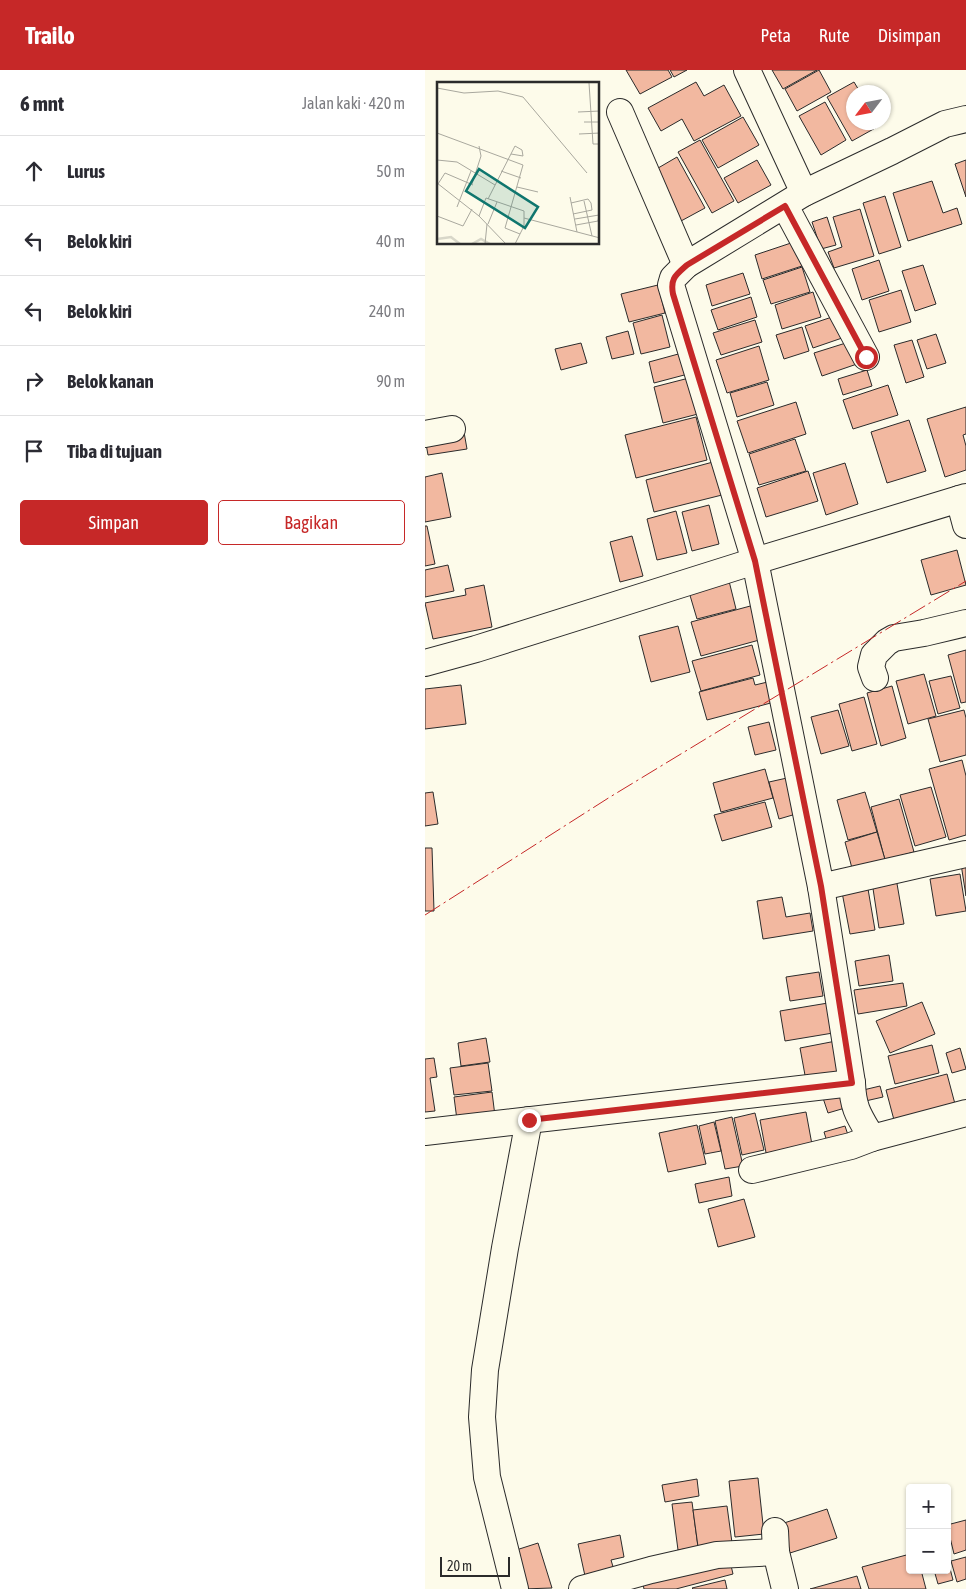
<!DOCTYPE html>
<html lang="id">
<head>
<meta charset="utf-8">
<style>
	:root { --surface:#fff; --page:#f2f2f3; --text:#2b2b33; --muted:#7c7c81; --line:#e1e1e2; --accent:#c62828 }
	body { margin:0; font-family:"Asap Condensed",sans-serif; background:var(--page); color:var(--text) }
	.controls { position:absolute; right:15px; bottom:15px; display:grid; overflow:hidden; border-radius:5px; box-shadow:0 1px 4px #0004 }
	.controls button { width:45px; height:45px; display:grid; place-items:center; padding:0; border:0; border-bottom:1px solid var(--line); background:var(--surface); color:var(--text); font:25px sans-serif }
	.compass { position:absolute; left:421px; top:15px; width:45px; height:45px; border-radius:50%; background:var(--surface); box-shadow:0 1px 4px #0004; rotate:238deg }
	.scale { position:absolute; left:15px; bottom:12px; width:70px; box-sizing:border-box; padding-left:5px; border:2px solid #2b2b2b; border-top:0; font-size:14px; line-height:18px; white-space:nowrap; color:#2b2b2b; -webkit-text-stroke:4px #fdfbea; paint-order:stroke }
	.stop { position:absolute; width:15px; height:15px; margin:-11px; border:4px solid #c62828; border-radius:50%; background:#fff }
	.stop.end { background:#c62828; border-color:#fff; box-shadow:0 1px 5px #0008 }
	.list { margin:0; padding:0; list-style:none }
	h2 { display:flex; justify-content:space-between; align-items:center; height:65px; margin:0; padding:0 20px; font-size:21px }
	h2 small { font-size:16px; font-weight:400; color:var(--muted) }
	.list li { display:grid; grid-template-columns:32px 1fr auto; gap:15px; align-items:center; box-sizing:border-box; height:70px; padding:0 20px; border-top:1px solid var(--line) }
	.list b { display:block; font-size:19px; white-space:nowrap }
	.list em { font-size:16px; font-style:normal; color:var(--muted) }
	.actions { display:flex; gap:10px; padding:15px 20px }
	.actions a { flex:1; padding:11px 0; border:1px solid var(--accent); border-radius:5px; text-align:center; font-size:18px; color:var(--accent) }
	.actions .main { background:var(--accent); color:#fff }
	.icon { flex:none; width:28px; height:28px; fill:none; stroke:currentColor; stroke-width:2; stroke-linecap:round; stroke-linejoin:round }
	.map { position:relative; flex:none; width:541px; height:1519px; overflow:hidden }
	header { display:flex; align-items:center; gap:30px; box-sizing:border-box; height:70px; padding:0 25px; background:var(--accent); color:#fff }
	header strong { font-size:24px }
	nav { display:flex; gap:28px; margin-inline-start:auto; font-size:18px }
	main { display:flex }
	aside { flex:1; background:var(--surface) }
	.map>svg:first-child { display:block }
	.building { fill:#f2b8a0; stroke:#2b2b2b }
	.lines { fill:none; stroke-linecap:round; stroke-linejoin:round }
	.minor-casing { stroke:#2b2b2b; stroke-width:28 }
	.minor { stroke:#fdfbea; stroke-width:26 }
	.power { stroke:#c62828; stroke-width:1; stroke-dasharray:18 4 2.5 4; stroke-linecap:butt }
	.route { stroke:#c62828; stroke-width:6 }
	.inset-river { fill:none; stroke:#d8d7c9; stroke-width:2.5 }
	.inset-road { fill:none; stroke:#a9a89e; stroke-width:1 }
	.view { fill:#0f766e; fill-opacity:0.15; stroke:#0f766e; stroke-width:2.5 }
	.inset-edge { fill:none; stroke:#2b2b2b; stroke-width:2.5 }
</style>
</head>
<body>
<header>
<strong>Trailo</strong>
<nav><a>Peta</a><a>Rute</a><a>Disimpan</a></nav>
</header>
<main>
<aside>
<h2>6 mnt<small>Jalan kaki · 420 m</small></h2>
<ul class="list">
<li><svg class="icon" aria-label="ahead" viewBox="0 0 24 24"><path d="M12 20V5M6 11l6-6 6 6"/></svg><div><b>Lurus</b></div><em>50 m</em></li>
<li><svg class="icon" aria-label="left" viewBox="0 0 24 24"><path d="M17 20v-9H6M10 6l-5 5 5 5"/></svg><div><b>Belok kiri</b></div><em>40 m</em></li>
<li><svg class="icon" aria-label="left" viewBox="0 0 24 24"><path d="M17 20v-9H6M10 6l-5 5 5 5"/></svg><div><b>Belok kiri</b></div><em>240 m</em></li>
<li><svg class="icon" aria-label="right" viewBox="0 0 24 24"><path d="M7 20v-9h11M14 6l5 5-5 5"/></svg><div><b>Belok kanan</b></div><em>90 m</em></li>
<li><svg class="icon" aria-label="arrive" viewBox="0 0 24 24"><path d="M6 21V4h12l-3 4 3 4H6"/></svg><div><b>Tiba di tujuan</b></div></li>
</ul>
<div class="actions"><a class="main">Simpan</a><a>Bagikan</a></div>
</aside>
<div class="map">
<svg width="541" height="1519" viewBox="0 0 541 1519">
	<rect width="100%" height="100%" fill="#fdfbea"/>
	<g class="building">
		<polygon points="201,0 243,0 247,7 215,24"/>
		<polygon points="245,0 262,0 249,7"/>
		<polygon points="347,0 392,0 358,19"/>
		<polygon points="394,0 406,22 372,41 360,19"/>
		<polygon points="271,12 279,26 299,15 316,46 269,71 257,49 236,61 223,38"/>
		<polygon points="429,12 435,22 428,22 428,52 452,52 454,56 427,71 402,27"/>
		<polygon points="400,32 421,70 396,85 374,46"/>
		<polygon points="318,47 334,75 293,98 277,70"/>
		<polygon points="275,70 309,131 287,143 253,82"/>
		<polygon points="252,87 280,138 256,151 228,101"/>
		<polygon points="332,90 346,115 313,133 299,108"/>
		<polygon points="541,90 541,127 530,94"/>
		<polygon points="507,111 518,143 532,138 537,154 483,171 468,123"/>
		<polygon points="460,126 476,177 454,184 438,133"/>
		<polygon points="435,139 449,186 409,198 403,182 417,177 408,147"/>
		<polygon points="402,147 411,175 396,179 387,152"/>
		<polygon points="369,172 377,196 337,209 330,185"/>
		<polygon points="454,190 464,221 437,230 427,199"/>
		<polygon points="498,195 511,234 490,241 477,201"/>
		<polygon points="377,197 385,222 346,234 338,210"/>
		<polygon points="318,203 325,224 287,236 281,215"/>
		<polygon points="233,215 240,243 204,252 196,224"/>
		<polygon points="476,220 486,252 454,262 444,230"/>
		<polygon points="388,222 396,247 357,259 350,235"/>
		<polygon points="326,227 332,247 293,260 286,240"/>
		<polygon points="237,245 245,277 216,284 208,253"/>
		<polygon points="413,245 420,267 388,278 380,256"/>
		<polygon points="330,250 337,272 296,285 288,263"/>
		<polygon points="377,257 384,281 359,289 351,265"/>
		<polygon points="203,261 209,284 187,289 181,267"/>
		<polygon points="511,264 521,293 502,299 492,270"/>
		<polygon points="487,270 499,307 481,313 469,275"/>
		<polygon points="424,272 432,294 397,306 389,283"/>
		<polygon points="156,273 162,293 136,300 130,279"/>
		<polygon points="334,276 344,310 302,323 291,290"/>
		<polygon points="257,283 263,304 229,313 224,292"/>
		<polygon points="442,300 447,316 418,325 413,309"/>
		<polygon points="264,308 273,344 238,353 229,317"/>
		<polygon points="342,312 349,335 312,347 305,323"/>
		<polygon points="463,315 473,345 428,359 418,330"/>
		<polygon points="371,332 381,364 323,383 312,351"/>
		<polygon points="541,337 541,364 538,365 541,376 541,400 520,407 502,349"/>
		<polygon points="271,347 282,390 211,408 200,365"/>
		<polygon points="484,350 501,401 462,413 446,362"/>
		<polygon points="39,362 42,379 3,385 0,368"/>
		<polygon points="370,369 381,401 334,415 324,384"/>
		<polygon points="288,392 297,425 229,442 221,410"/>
		<polygon points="420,393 433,434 401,445 388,403"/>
		<polygon points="383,401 393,431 341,447 332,418"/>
		<polygon points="17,403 26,447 0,452 0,407"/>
		<polygon points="284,435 294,474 267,481 257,442"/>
		<polygon points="251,441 262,483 232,490 222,449"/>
		<polygon points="0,456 2,456 10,494 0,496"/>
		<polygon points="207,466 218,506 195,512 185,472"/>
		<polygon points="532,480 541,515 506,525 496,490"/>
		<polygon points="23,495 29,521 0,527 0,500"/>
		<polygon points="304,511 311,539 272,549 264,522"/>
		<polygon points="59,515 67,557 8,569 0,533 41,525 40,519"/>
		<polygon points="329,535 338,569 276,586 266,552"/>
		<polygon points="253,556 265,602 226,612 214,566"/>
		<polygon points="327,575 335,605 276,621 267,591"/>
		<polygon points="541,580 541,632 536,633 523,585"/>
		<polygon points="499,604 511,646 483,654 471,611"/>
		<polygon points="526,606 535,638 513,644 504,611"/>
		<polygon points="328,608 330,615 351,610 357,630 282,650 274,622"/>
		<polygon points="36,615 41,654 0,659 0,619"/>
		<polygon points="467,616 481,668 456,676 442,623"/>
		<polygon points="439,627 452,674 427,681 414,634"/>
		<polygon points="413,640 424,676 396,684 386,647"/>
		<polygon points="539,640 541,648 541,685 515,692 503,649"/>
		<polygon points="344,652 351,680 330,685 323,657"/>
		<polygon points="537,690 541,706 541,765 524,770 504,699"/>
		<polygon points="340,699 348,728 296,742 288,713"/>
		<polygon points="362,708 371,744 354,749 344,712"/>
		<polygon points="506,717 521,767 490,776 475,725"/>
		<polygon points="8,722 13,754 0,756 0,723"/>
		<polygon points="440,722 452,762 423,770 412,730"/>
		<polygon points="474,729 489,782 460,790 446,737"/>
		<polygon points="340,732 347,757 297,771 289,745"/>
		<polygon points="452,762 461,793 428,802 420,772"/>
		<polygon points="0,778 7,778 9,841 0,841"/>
		<polygon points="541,793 541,826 536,794"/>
		<polygon points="535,804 541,841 511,846 505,809"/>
		<polygon points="471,808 479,854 454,858 447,812"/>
		<polygon points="442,813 450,860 425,864 416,817"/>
		<polygon points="357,827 361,847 385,843 388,861 338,869 332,831"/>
		<polygon points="464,885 468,911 434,916 430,891"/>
		<polygon points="394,902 398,926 365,931 361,907"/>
		<polygon points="478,913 482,936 433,944 429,920"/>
		<polygon points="497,932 510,964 465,983 451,951"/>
		<polygon points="403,933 408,963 360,971 355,941"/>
		<polygon points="61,968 65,992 36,996 33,973"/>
		<polygon points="411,971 418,1010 382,1016 375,978"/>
		<polygon points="507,975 514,1003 470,1014 463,986"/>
		<polygon points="535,978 541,999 527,1003 521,983"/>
		<polygon points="9,988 12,1007 5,1008 10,1041 0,1042 0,989"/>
		<polygon points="63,993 67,1021 29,1025 25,998"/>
		<polygon points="522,1004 530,1034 469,1050 461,1020"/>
		<polygon points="455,1016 458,1027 436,1032 434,1021"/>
		<polygon points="67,1022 70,1046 32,1050 29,1027"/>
		<polygon points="415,1023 420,1038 403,1043 398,1028"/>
		<polygon points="381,1042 388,1080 342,1088 335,1050"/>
		<polygon points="330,1043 339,1080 317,1085 309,1048"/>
		<polygon points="307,1047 318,1096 300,1099 290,1051"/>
		<polygon points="289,1052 296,1081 280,1084 274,1056"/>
		<polygon points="272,1055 281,1094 243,1102 234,1063"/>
		<polygon points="420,1056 425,1071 404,1078 399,1062"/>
		<polygon points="304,1107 307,1126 274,1133 270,1114"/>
		<polygon points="319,1129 330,1167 293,1177 283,1139"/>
		<polygon points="333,1408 339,1464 310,1467 304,1411"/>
		<polygon points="272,1409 274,1426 240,1432 237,1415"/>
		<polygon points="267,1432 273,1477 253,1480 247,1434"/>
		<polygon points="302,1436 308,1480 274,1484 268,1440"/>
		<polygon points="402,1439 412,1468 365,1483 356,1454"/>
		<polygon points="541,1450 541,1480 529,1484 522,1455"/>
		<polygon points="195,1465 199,1487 186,1490 189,1500 160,1506 153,1474"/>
		<polygon points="113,1473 127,1518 97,1519 85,1482"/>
		<polygon points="485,1484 485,1500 496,1500 501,1519 444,1519 437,1497"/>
		<polygon points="304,1487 308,1504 251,1519 219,1519 217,1510"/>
		<polygon points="522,1487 528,1510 513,1514 509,1500 522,1500"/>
		<polygon points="541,1487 541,1509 532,1512 526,1491"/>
		<polygon points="432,1506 436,1519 385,1519"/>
		<polygon points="300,1510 302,1519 268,1519 267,1518"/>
	</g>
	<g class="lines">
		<defs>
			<g id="minor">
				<polyline points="322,0 379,123"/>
				<polyline points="195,42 261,195"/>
				<path d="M541,49L520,54L467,81L379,123L261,195L248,208L246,215L330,491L396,817L427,1013C428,1039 434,1046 447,1068L541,1043"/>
				<polyline points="360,136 441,287"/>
				<polyline points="0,364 27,359"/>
				<polyline points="534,429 541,455"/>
				<polyline points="0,593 51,579 330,491 541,427"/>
				<polyline points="450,608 446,597 449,585 462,572 469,568 499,563 541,553"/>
				<polyline points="396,817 541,784"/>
				<polyline points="0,1062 427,1013"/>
				<polyline points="327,1100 426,1076 447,1068"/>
				<polyline points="350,1461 351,1482 360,1519"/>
				<polyline points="90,1519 62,1407 57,1347 60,1300 80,1178 104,1050"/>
				<polyline points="157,1519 226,1500 292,1485 351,1482"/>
			</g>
		</defs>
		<use href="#minor" class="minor-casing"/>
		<use href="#minor" class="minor"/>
		<polyline class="power" points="0,845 185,727 541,511"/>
	</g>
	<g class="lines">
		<path class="route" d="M104,1050L427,1013L396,816L330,491L248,224C245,208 251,205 262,195L360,136L441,287"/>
	</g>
	<g transform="translate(12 12)">
		<rect width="162" height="162" fill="#fdfbea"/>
		<path class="inset-river" d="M0,157L14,155L23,162M35,162L44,157L53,162"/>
		<path class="inset-road" d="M152,1L156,62H163M0,6L27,11L61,9L86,15L150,91M141,30L163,29M147,40H163M0,51L86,83L68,146L83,152M142,52L163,51M0,78L20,80L58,103M64,89L84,96M0,101L42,134L69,162M1,102L8,91L36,103M35,102L44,74L42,64M80,105L101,110M133,115L140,150M51,117L78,64L85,68L86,74L74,72M147,119L155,154M134,121L151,117L154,121L155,128L136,132M20,125L34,89M0,134L26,144L35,127M42,134L49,116L87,129V144L78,162M87,136L163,156M138,137L162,133L161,139L139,143M51,142L60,120M48,162L50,142"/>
		<path class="view" d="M42,87L101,125L88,146L29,109Z"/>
		<rect width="162" height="162" class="inset-edge"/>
	</g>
</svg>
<div class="controls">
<button>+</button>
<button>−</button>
</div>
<svg class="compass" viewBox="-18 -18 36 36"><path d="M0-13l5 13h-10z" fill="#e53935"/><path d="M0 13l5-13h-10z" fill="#7c7c81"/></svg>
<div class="scale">20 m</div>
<div class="stop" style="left:441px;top:287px"></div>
<div class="stop end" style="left:104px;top:1050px"></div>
</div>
</main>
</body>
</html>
